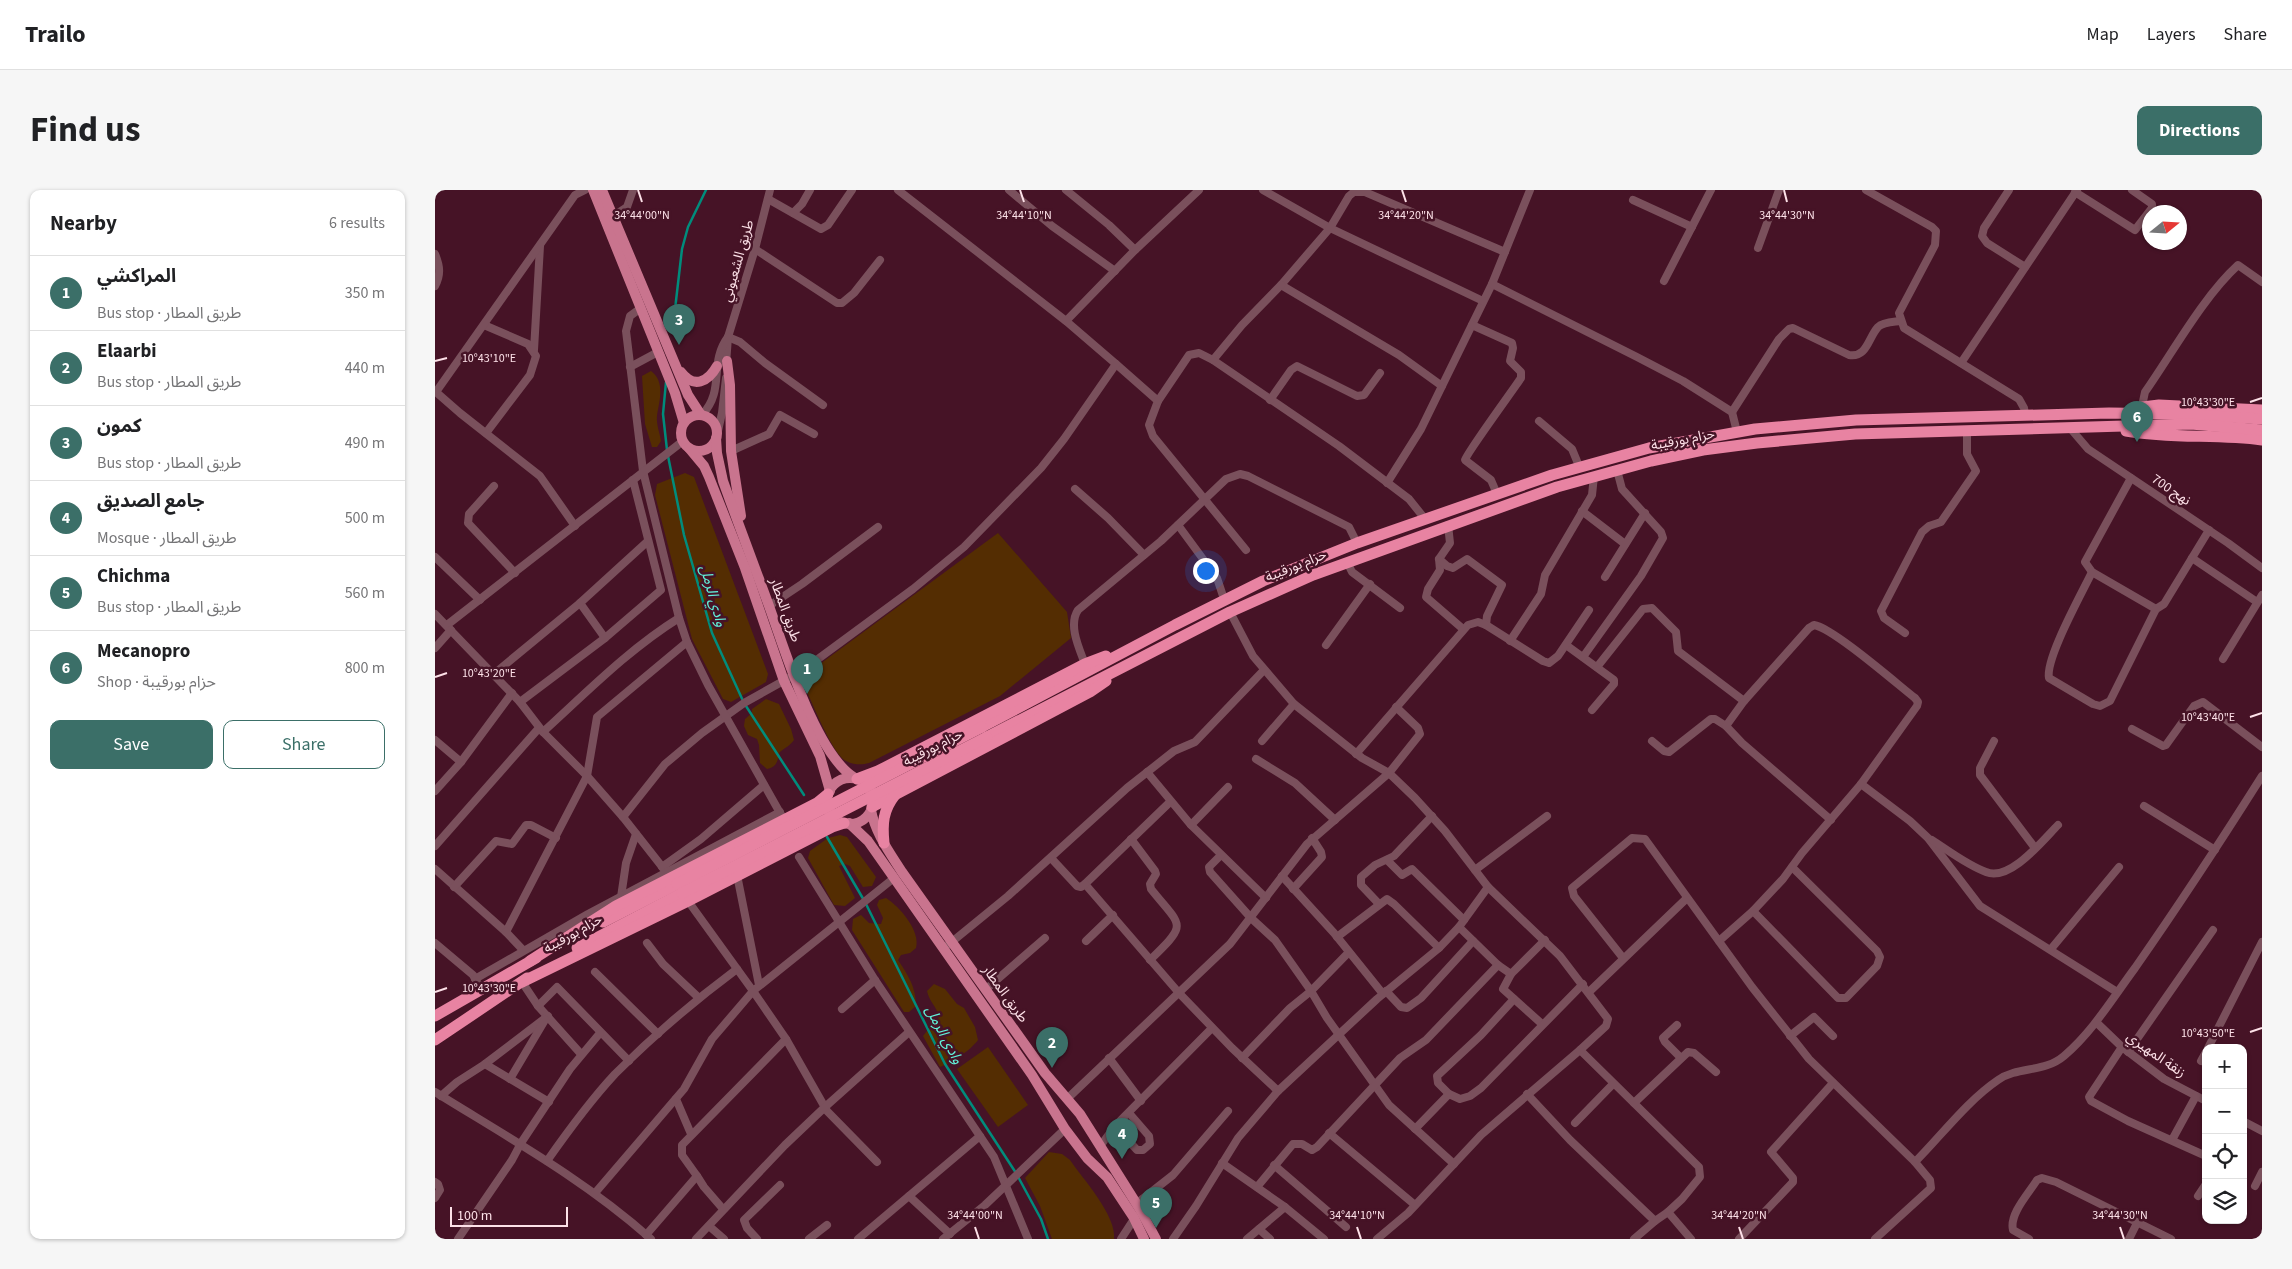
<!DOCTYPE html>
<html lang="en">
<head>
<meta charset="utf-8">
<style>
	:root { --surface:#fff; --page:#f6f6f6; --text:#202124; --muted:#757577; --line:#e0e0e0; --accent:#3b6f68 }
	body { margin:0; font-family:"Source Sans 3","Noto Sans Arabic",sans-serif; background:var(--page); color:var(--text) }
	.controls { position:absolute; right:15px; bottom:15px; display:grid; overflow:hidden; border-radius:10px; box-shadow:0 1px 4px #0004 }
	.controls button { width:45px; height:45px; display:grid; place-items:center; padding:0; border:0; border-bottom:1px solid var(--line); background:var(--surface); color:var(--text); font:25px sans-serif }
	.compass { position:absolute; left:1707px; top:15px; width:45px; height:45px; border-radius:50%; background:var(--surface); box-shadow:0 1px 4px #0004; rotate:72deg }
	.scale { position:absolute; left:15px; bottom:12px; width:118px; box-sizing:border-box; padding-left:5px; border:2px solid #fde1e8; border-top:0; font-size:14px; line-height:18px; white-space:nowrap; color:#fde1e8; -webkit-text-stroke:4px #461326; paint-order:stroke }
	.you { position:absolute; left:770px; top:380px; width:18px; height:18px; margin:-12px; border:4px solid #fff; border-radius:50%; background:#1a73e8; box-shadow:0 0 0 8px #1a73e833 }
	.badge { display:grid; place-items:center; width:32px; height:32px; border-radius:50%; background:var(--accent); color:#fff; font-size:16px; font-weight:700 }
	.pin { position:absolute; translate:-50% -41px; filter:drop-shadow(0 1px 2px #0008) }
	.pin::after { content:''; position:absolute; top:26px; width:18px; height:15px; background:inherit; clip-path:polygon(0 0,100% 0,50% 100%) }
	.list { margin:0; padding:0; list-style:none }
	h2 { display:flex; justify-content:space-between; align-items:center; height:65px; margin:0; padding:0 20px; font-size:21px }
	h2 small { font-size:16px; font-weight:400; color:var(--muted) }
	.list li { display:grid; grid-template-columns:32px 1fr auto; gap:15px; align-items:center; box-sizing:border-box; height:75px; padding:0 20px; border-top:1px solid var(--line) }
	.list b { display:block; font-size:19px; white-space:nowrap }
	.list p { margin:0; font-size:16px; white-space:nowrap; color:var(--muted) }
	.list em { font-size:16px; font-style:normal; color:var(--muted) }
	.actions { display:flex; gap:10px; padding:15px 20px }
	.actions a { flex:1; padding:11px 0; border:1px solid var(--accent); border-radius:10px; text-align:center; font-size:18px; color:var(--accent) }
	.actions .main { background:var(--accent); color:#fff }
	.icon { flex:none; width:28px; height:28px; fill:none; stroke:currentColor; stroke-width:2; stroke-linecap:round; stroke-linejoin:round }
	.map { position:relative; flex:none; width:1827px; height:1049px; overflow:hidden; border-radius:10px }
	header { display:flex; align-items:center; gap:30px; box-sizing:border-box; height:70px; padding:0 25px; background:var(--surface); border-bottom:1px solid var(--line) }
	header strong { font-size:24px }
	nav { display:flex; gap:28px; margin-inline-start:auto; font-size:18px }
	.intro { display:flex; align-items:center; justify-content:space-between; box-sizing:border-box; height:120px; padding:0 30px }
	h1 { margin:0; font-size:35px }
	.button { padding:12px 22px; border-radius:10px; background:var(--accent); color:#fff; font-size:18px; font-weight:700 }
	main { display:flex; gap:30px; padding:0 30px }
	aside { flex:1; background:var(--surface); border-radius:10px; box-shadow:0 1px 4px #0004 }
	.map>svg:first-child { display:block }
	.green { fill:#542d02 }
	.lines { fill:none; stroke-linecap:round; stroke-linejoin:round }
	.stream { stroke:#008c7c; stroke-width:2.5 }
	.minor { stroke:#7a505c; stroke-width:8 }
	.major { stroke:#c9748e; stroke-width:10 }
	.highway { stroke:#e883a2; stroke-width:11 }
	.highway-bridge { stroke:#e883a2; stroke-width:11 }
	.ticks { fill:none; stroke:#fde1e8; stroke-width:2 }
	.labels { text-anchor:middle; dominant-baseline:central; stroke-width:5; stroke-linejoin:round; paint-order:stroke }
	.street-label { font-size:14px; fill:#fde1e8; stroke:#461326 }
	.water-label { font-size:15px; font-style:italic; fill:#62f1da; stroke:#461326 }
	.ticks-label { font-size:12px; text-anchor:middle; fill:#fde1e8; stroke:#461326; stroke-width:5; stroke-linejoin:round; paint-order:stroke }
</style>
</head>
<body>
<header>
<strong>Trailo</strong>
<nav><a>Map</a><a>Layers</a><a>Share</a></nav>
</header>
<div class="intro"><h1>Find us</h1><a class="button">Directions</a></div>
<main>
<aside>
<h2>Nearby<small>6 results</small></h2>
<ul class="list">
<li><span class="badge">1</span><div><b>المراكشي</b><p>Bus stop · طريق المطار</p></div><em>350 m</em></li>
<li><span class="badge">2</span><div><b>Elaarbi</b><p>Bus stop · طريق المطار</p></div><em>440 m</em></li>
<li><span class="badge">3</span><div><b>كمون</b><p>Bus stop · طريق المطار</p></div><em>490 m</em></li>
<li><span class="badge">4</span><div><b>جامع الصديق</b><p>Mosque · طريق المطار</p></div><em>500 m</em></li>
<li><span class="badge">5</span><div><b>Chichma</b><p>Bus stop · طريق المطار</p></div><em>560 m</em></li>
<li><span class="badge">6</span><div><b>Mecanopro</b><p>Shop · حزام بورقيبة</p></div><em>800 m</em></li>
</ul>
<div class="actions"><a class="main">Save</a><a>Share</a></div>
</aside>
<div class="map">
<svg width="1827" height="1049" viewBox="0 0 1827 1049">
	<rect width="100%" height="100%" fill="#461326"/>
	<g class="green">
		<path d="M216,181C231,192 224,212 222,226C221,234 225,244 226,251L222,257H217L210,234L207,186Z"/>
		<polygon points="250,283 259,287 333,484 331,492 296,512 288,509 257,449 220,305 222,294"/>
		<path d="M563,343L632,422L636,448L565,506L434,573C427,575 418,575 411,571C397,564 374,505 366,488Z"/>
		<path d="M331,509L344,514L356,539L359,550C355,556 349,558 344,563C343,572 341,577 332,579L325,573L324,555L322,549L313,545L309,536L310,529L317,523V519Z"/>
		<polygon points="405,645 412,647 441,687 437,696 428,697 415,676 410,674 404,676 420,708 410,716 399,715 373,668 375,661 393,648"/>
		<path d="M451,708C464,716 486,741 481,758L475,763L466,765L463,770C473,785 481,797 481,816L474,822H469L417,740L418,729L426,725L434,733L446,734L448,728L442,715L444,710Z"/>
		<path d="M499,794L510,799L522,814L529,818L540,837L543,850C536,860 516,873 505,877L488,846L504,826C501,816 494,811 492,801Z"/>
		<polygon points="553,857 593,915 563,937 522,879"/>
		<path d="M614,962L627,964L635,970C648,989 682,1026 679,1049H617L605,1016L590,988Z"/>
	</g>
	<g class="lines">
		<g class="stream">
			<polyline points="239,128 247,59 253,37 271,0"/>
			<polyline points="231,192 228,224 232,260"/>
			<polyline points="233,266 249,345 277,443 309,513 369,605"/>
			<polyline points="392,647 430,712 510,874 581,983 606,1029 613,1049"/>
		</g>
		<g class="minor">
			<polyline points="574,0 617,36 680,81"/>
			<polyline points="631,0 674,35 700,60"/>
			<polyline points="828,0 895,38 846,95 964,165 1007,196 1057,94"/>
			<polyline points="1095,0 1057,94 1202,167 1248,191 1297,222 1302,242"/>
			<polyline points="1431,0 1497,37 1501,41 1500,55 1464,123 1469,138 1584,209 1589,218 1590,224"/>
			<polyline points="1574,0 1549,38 1547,46 1552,53 1590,77"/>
			<polyline points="1640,2 1700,40 1717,18 1717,14 1697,0"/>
			<polyline points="333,9 386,39 393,35 417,0"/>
			<polyline points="1198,10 1257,37"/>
			<polyline points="358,23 367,14 375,0"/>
			<polyline points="175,28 192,17 198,0"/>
			<polyline points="1323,58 1344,0"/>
			<polyline points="320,59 402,113 407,113 419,103 445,70"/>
			<path d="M0,64C5,76 6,85 0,96"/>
			<polyline points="1229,91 1276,0"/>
			<polyline points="846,95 807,135 778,170 904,256 974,309 990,329"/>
			<polyline points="1048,111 895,38 914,6 919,2 930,2 1070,62"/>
			<polyline points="206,118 195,126 191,141 208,281 244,428 252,452"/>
			<polyline points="631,131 700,60 764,0"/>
			<polyline points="49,135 93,154 101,166 95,185 51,243"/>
			<path d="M1037,135L1077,153L1078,158L1075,171L1086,182V188C1078,200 1031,264 1030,270L1056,290L1062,304"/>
			<polyline points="293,147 305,152 330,173 388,215"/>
			<polyline points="99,160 105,56"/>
			<polyline points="1526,173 1642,0"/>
			<polyline points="291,174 293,147 320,59 335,0"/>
			<polyline points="681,174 723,211 714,235 718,246 811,360"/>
			<polyline points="195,177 223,162"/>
			<polyline points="835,210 856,180 862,176 922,206 929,205 945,183"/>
			<polyline points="723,211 754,165 764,163 778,170"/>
			<path d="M1707,216L1710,202C1738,162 1768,107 1803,75L1827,92"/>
			<path d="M1297,222L1344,149L1354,139L1358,138L1414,165C1432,168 1433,148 1443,137C1448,132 1458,132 1465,131"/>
			<path d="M267,225C291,199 273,174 293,147"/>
			<polyline points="1104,231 1137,259 1144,276"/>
			<polyline points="1635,238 1653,259 1793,353 1827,378"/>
			<polyline points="282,245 287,223 291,188"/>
			<polyline points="296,261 334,244 345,225 379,244"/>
			<polyline points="1696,288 1650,372 1657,382 1721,419"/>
			<polyline points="952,293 986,239 1007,196"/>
			<polyline points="59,296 34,324 33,333 80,383"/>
			<polyline points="640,299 673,328 709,365"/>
			<polyline points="1147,321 1190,354"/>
			<polyline points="743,335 782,388 789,409"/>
			<polyline points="1013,335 1015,353 1004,369 1005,380 993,399 991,407 1028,439"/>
			<polyline points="140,336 105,286 25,223 1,202 140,5 150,0"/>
			<polyline points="0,367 45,410"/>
			<polyline points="1757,368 1822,412"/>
			<polyline points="1004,369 1012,376 1018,378 1032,369 1067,395 1052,426 1051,435"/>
			<polyline points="912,372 917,382 965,418"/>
			<path d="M1657,382C1647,403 1610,469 1614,488L1658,514L1665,516L1675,511L1721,419L1729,414L1774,340"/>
			<polyline points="1170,387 1210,323"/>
			<polyline points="145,413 170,448"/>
			<polyline points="334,416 367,394 443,337"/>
			<polyline points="795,422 818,466 859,514 927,568 954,583 980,608 1010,641 1053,697 1125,766 1173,829 1171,836 1145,860 1046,945 973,1023 942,1049"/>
			<polyline points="0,424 85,512 108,542 152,586 188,627 232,683"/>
			<polyline points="12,435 248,251"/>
			<polyline points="1470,443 1449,428 1446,421 1487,342 1494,336 1506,332 1541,281 1532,264 1532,241"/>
			<polyline points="1075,451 1106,404 1110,385 1157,305 1159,286"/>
			<polyline points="891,455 935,394"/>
			<polyline points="1131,455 1179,490 1179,494 1157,520"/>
			<polyline points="0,458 16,440"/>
			<polyline points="1148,467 1206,386 1228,348 1226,342 1187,299 1182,280"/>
			<polyline points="1788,469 1827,405"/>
			<path d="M650,474C644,458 633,435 643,420L726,351L791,289L805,284L813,286L914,337L922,353"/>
			<polyline points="1162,477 1208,419 1217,418 1241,442 1243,461 1309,511"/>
			<polyline points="60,483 145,413 213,351"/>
			<polyline points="85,512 170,448 226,400 198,290"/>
			<polyline points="1697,539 1728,556 1731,555 1759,516 1768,512 1827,557"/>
			<path d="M108,542C151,503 194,459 244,428"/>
			<polyline points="0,550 26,572"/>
			<polyline points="827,551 859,514"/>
			<polyline points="1217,551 1229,561 1234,562 1276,529 1280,529 1291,536"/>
			<polyline points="1559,551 1545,578 1545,585 1600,658"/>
			<polyline points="921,564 1033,435 1043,432 1051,435 1108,471 1114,473 1123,466 1154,420"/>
			<polyline points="821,569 860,593 900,630"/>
			<polyline points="712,582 756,635 831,708"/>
			<polyline points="1426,594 1475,631 1493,648 1545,716 1682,802"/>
			<polyline points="0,601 26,572 77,503"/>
			<polyline points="735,612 650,694 744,803 797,858 843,901"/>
			<polyline points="1709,616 1780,660"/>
			<polyline points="188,627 230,574 267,543 309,513 368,480 478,399 529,357 606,278 629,249 681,174 631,131 463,0"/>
			<polyline points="756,635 793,597"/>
			<path d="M696,649L720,681L721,684L715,694L716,699C747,738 754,732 715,770"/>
			<path d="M1497,650C1514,661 1532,675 1551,682C1575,692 1608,650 1623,635"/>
			<polyline points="0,656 104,538"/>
			<polyline points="786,665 774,677 775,682 816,728 840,750 876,801 914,762"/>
			<polyline points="364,667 440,790 559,967 593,1049"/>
			<polyline points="616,668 642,696 646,697 650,694"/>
			<polyline points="952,670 967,685 977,679 1029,730"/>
			<polyline points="227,677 266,649 329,595"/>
			<polyline points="0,679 71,742 152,586 162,527 252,452 273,495 349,630"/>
			<polyline points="1040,680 1112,626"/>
			<polyline points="302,685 324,795"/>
			<polyline points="847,686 899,743 948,804"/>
			<polyline points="19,697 61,651 77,654 91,635 96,635 121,648"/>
			<polyline points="858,699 887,667 886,662 877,648"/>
			<polyline points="186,707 191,673 201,644"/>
			<polyline points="253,711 318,801 459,688"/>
			<polyline points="944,714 926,695 926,687 940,675 959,666 997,626"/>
			<polyline points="1318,721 1403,808 1411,808 1442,776 1445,767 1442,761 1357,677"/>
			<polyline points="1024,737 1063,775 1076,784 1110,750"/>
			<polyline points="71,742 88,760"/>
			<polyline points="902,747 952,709 959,714 1004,758"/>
			<polyline points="651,751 678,725"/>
			<path d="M1284,751L1318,721L1348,689L1367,663L1426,594L1482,516L1483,512L1480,508C1462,494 1398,438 1379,435L1374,438L1309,511L1291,536L1307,553L1396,630"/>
			<polyline points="0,753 38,785 46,799"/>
			<polyline points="212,753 228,774 264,808"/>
			<polyline points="513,755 573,706 692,598 739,561 760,552 829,480"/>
			<polyline points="1616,759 1684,677"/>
			<polyline points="1188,768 1139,706 1137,698 1197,648 1210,649 1317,797 1374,869 1480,972"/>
			<polyline points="160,782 223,844"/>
			<polyline points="1076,784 1068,799 1107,834"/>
			<polyline points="40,789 153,724 345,622"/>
			<polyline points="87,792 103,816 146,864"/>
			<polyline points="550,800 610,748"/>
			<polyline points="951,801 966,817 972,818 986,808 1038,751"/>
			<polyline points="1154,802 1251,709"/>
			<polyline points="103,816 122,797 194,871"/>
			<polyline points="407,819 440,790"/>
			<polyline points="113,826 50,874 114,912"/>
			<polyline points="1662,833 1687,857 1729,889 1771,911"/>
			<polyline points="1242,835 1228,848 1230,852 1246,868"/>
			<polyline points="1355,846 1379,827 1398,846"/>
			<polyline points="1687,857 1654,907 1656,911 1693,931 1771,966"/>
			<polyline points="1773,858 1827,752"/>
			<polyline points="1145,860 1264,977 1265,987 1247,1009 1233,1022"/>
			<polyline points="1693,862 1778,740"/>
			<polyline points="674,868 706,911"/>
			<polyline points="807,868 855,818 876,801 892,828 954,915 1019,974"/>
			<polyline points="1766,871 1771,862"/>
			<polyline points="75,889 110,830"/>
			<path d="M0,902C74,948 150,990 216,1049"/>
			<polyline points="1014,904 1003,893 1002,886 1046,845 1079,809"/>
			<polyline points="1092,904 1135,950 1220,1031 1233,1022 1256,1049"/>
			<polyline points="6,906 22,892 50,874"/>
			<polyline points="633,908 795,754 872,654 954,583 985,544 983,538 961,517"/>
			<polyline points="241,909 256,944"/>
			<polyline points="1199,913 1253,862 1259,863 1281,882"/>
			<polyline points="1808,931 1827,941"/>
			<polyline points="1140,933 1178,894"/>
			<polyline points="680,936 702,960 708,960 715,954 714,946 694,923"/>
			<polyline points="980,939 1014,904 1025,909 1035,906 1046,898 1148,794"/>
			<polyline points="894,943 980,1015"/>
			<polyline points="1737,950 1761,906"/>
			<polyline points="666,955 680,936 777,838"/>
			<path d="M112,971C133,941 155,911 180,884C218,846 259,811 302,779"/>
			<polyline points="787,973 850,1017"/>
			<polyline points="839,975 911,1037"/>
			<polyline points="262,986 269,997 288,1019"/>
			<polyline points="0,992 3,994 5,1000 0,1008"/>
			<polyline points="1820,996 1827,982"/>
			<polyline points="822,997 858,954 867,954 877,960 882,957 965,868 991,850 1063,775"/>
			<polyline points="160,1003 249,899 277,849 318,801 351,849 392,921 442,972"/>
			<polyline points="474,1006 515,1044"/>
			<polyline points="1763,1006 1771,994"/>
			<polyline points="701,1014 738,985 793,921"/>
			<polyline points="274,1036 289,1049"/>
			<polyline points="824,1039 835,1049"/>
			<polyline points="211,1045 262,986 247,965 247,955 351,849"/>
			<polyline points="23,1049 77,970 86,953 135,879 165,843"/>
			<polyline points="261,1049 350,955 390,917 474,842"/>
			<polyline points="322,1049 312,1038 309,1030 345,995"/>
			<polyline points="374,1049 392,1035"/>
			<polyline points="423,1049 545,946"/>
			<polyline points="508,1049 550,1015 630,939"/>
			<polyline points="686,1049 701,1026"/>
			<polyline points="738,1049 761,1016 803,948 843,901 942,809 1004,758 1024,737 1053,697"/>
			<polyline points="812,1049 850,1017 889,1049"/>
			<polyline points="1199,1049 1220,1031"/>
			<polyline points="1304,1049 1358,992 1358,988 1336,962 1398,893"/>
			<path d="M1440,1049L1496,998L1495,990L1480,972C1506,946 1532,911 1563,890C1583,876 1609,883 1629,866C1658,841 1677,809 1700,778C1744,715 1786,651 1827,586"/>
			<path d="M1594,1049L1578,1040C1574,1024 1594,1003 1602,990L1607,988L1621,992L1736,1049"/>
			<polyline points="1694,1049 1702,1033"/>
		</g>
		<g class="major">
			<polyline points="158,0 240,203 249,233"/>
			<polyline points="167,0 253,205 266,225"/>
			<polyline points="292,171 295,195 296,261 306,326"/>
			<path d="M246,182C259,199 273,192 282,176"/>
			<circle cx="264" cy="243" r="18"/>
			<path d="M281,248L282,263L288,291C303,333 319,375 334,416C350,460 381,565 420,588"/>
			<polyline points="254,258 269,276 274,287 310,378 349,491 385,566 395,601"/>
			<circle cx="415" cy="611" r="23"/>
			<path d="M436,620C440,643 455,663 467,682L610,883L645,924L706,1021L721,1049"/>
			<polyline points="414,633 433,651 459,688 597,885 630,939 652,968 672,987 699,1028 709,1049"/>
		</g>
		<g class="highway">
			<polyline points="1699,218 1724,215 1827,220"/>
			<path d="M1691,241C1736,249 1782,244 1827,250"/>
			<polyline points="547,537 740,435 828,391 922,353 1117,285 1214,258 1320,239 1421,230 1674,223 1744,224 1827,229"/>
			<polyline points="552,547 795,422 878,385 1122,297 1216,271 1268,260 1322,253 1420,244 1756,234 1827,240"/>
			<polyline points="422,589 443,581 650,474 671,466"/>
			<polyline points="437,617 655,502 671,491"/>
			<path d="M449,653C447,634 448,620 460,605"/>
			<polyline points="168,732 242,694"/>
			<polyline points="142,758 247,703"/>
			<polyline points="95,771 181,716 382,613 393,604"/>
			<polyline points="87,792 253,711 397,637 409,633"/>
			<polyline points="0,826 101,768"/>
			<polyline points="0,850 92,788"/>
		</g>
		<g class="highway-bridge">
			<polyline points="242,694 547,537"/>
			<polyline points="247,703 552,547"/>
		</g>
	</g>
	<path class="ticks" d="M203,0L207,12M585,0L589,12M967,0L971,12M1349,0L1352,12M0,171L12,168M1815,212L1827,208M0,487L12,483M1815,527L1827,523M0,802L12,798M1815,842L1827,838M540,1037L544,1049M922,1037L926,1049M1304,1037L1308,1049M1685,1037L1689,1049"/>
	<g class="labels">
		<g class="street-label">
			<text transform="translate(303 71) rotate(-74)">طريق الشعبوني</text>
			<text transform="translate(1248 250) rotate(-11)">حزام بورقيبة</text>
			<text transform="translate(1736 300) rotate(34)">نهج 700</text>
			<text transform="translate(861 376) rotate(-22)">حزام بورقيبة</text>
			<text transform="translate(350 420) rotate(70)">طريق المطار</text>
			<text transform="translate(498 558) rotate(-27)">حزام بورقيبة</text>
			<text transform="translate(138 744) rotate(-29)">حزام بورقيبة</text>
			<text transform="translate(570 804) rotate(54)">طريق المطار</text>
			<text transform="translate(1721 865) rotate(35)">زنقة المهيري</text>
		</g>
		<g class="water-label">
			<text transform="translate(278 406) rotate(74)">وادي الرمل</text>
			<text transform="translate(509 845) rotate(62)">وادي الرمل</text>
		</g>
	</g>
	<g class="ticks-label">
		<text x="207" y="29">34°44'00"N</text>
		<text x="589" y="29">34°44'10"N</text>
		<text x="971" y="29">34°44'20"N</text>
		<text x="1352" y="29">34°44'30"N</text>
		<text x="54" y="172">10°43'10"E</text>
		<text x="1773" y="216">10°43'30"E</text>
		<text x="54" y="487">10°43'20"E</text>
		<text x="1773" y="531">10°43'40"E</text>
		<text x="54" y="802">10°43'30"E</text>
		<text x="1773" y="847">10°43'50"E</text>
		<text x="540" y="1029">34°44'00"N</text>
		<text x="922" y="1029">34°44'10"N</text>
		<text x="1304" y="1029">34°44'20"N</text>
		<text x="1685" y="1029">34°44'30"N</text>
	</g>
</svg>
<div class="controls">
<button>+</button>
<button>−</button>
<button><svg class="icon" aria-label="locate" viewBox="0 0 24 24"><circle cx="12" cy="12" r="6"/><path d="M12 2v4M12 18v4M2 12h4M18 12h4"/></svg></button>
<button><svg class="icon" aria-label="layers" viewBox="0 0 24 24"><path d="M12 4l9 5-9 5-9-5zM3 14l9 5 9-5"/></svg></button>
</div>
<svg class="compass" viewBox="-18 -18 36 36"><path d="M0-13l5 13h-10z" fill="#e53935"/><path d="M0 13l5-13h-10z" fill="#757577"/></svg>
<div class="scale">100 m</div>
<div class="you"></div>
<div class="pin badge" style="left:372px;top:504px">1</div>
<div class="pin badge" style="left:617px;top:878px">2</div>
<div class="pin badge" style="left:244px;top:155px">3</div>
<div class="pin badge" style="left:687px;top:969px">4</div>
<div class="pin badge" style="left:721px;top:1038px">5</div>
<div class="pin badge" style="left:1702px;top:252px">6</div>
</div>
</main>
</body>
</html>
